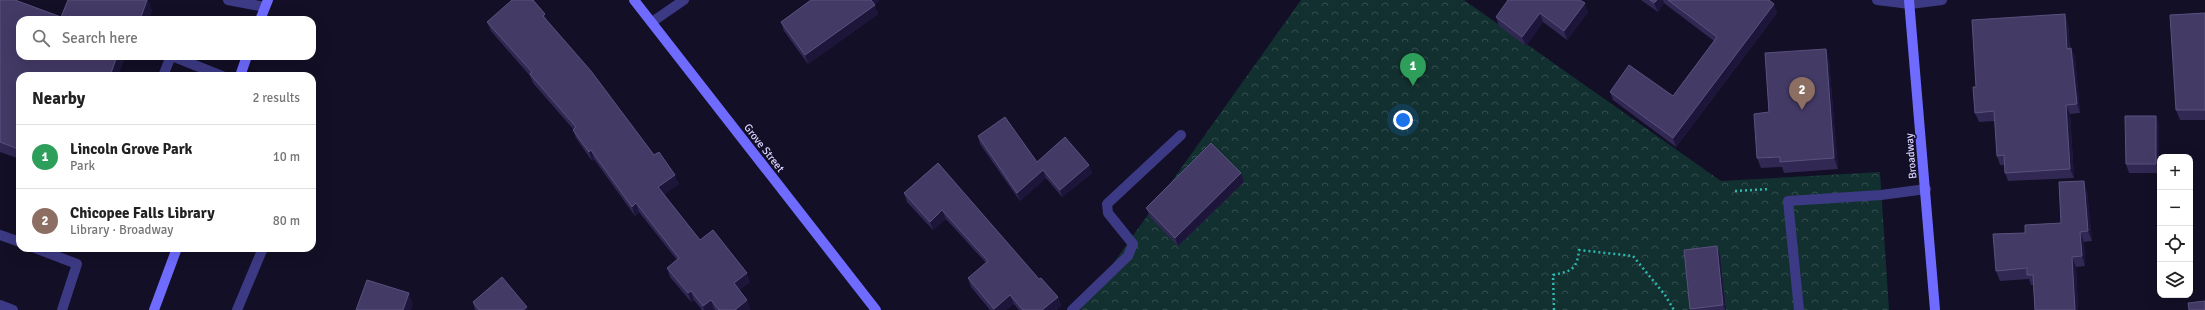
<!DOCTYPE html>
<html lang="en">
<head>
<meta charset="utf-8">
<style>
	:root { --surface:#fff; --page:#f2f2f2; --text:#222; --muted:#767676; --line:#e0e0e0; --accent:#db2777 }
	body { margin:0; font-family:Signika,sans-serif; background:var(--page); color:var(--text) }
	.controls { position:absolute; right:12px; bottom:12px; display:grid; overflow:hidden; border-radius:8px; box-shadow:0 4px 16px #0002 }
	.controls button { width:36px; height:36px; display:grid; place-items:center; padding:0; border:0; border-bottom:1px solid var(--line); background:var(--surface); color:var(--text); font:20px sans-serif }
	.you { position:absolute; left:1403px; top:120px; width:14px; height:14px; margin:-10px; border:3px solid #fff; border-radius:50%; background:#1a73e8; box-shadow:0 0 0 6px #1a73e833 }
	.badge { display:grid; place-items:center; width:26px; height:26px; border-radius:50%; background:var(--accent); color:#fff; font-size:13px; font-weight:700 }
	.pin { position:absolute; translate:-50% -33px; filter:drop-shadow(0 1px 2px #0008) }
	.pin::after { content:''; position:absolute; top:21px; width:14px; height:12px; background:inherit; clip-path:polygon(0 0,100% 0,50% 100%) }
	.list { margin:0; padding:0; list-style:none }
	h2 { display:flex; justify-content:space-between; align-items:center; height:52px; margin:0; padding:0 16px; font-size:17px }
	h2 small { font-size:13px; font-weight:400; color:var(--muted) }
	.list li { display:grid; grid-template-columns:26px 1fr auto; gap:12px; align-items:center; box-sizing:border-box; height:64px; padding:0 16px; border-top:1px solid var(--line) }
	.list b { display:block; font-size:15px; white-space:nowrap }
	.list p { margin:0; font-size:13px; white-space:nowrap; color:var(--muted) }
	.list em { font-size:13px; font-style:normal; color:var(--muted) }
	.icon { flex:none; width:22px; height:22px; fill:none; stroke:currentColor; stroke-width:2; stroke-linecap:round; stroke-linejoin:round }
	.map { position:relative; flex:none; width:2205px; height:310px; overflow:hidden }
	.search { position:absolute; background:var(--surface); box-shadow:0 4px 16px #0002; left:16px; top:16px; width:300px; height:44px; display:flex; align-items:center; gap:10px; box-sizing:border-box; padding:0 14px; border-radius:12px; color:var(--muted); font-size:15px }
	.panel { position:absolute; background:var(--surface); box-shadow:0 4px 16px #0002; left:16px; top:72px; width:300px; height:180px; border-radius:12px }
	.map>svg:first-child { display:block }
	.forest { fill:url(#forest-crowns) }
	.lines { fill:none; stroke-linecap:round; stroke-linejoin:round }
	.path { stroke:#2fb8b0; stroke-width:2.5; stroke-dasharray:2 3; stroke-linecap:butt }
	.service { stroke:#3d3a85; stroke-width:10 }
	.minor { stroke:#3d3a85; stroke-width:10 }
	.secondary { stroke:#6f6bff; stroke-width:10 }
	.wall { fill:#312854 }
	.shaded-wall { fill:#1d163a }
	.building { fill:#433a66; stroke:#5a527e }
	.labels { text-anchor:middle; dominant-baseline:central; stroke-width:3; stroke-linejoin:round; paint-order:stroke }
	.street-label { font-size:11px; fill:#d9d4ff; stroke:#130f26 }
</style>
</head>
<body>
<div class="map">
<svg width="2205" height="310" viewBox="0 0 2205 310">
	<defs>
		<pattern id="forest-crowns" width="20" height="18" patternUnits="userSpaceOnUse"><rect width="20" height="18" fill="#12302f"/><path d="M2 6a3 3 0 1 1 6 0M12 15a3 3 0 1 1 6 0" fill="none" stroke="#344d4e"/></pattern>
	</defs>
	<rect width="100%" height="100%" fill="#130f26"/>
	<polygon class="forest" points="1301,0 1464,0 1721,181 1880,172 1889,310 1080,310"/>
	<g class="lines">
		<g class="path">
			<polyline points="1735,191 1770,189"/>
			<path d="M1554,310L1553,275C1571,271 1577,270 1579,250L1633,256L1665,295L1674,310"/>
		</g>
		<g class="service">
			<polyline points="228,0 265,7"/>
			<polyline points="652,22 684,0"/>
			<polyline points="172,56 222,76"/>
			<polyline points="163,76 171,56"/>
			<polyline points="0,235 20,242"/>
			<polyline points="35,248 77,264 62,310"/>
			<polyline points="0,305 13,310"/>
			<polyline points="237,310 263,248"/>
			<polyline points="1072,310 1128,256 1133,244 1108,213 1107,204 1181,135"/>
			<polyline points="1799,310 1788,201 1881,195 1926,189"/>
		</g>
		<polyline class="minor" points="1877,0 1910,4 1942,0"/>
		<g class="secondary">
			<polyline points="634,0 876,310"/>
			<polyline points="1909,0 1935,310"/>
			<polyline points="260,20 268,0"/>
			<polyline points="240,76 247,56"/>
			<polyline points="154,310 177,248"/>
		</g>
	</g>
	<g class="wall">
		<polygon points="0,0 61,17 152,10 148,20 20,20 125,56 118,76 20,76 20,159 0,152"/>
		<polygon points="811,0 879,0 879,1 874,4 878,14 808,64 784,31 781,22"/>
		<polygon points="1508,0 1588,12 1567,40 1543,22 1526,46 1499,26 1496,17"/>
		<polygon points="1641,0 1769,0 1777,13 1676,147 1613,100 1610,92 1673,96 1714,41 1664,3 1658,12"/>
		<polygon points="2205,13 2205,120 2180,120 2176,110"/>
		<polygon points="487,22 548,22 654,155 679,184 664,194 700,240 750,282 739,290 747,300 750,309 750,310 715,310 714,309 713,310 702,310 694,300 691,302 670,277 667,268 677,260 639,212 635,216 594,159 592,161 576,138 573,130 573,129 533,83 530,76 491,31"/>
		<polygon points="2068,23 2070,48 2071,48 2075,57 2080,113 2070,114 2074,178 2008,181 2005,173 2005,165 2000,165 1997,156 1995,121 1979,122 1975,113 1976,87"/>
		<polygon points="1829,60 1838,169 1784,173 1782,167 1761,168 1757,158 1769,112"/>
		<polygon points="2156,116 2159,125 2159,173 2129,173 2126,164"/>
		<polygon points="978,136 1037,162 1089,165 1092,173 1062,197 1046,178 1020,201 980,144"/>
		<polygon points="938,163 1039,279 1058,297 1061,306 1056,310 1019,310 1014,304 1006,310 990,310 971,287 968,278 986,263 946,219 933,230 907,202 904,193"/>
		<polygon points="1241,173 1244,182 1178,246 1150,217 1146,208"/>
		<polygon points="2087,191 2092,241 2084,242 2085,266 2076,267 2078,310 2035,310 2033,285 2031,285 2029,279 2000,281 1996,271 2025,233 2061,223"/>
		<polygon points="1717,246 1720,255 1726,310 1691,310 1690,309"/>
		<polygon points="473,302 528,310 475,310"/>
	</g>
	<g class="shaded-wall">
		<polygon points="147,0 148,0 152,10 148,20 140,20"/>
		<polygon points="870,0 879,0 879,1 872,6"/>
		<polygon points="1657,0 1663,0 1664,3 1658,12 1654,3"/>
		<polygon points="1585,3 1588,12 1567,40 1564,31"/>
		<polygon points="1774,4 1777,13 1676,147 1673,138"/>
		<polygon points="875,5 878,14 808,64 805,55"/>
		<polygon points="1540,13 1543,22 1526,46 1522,37"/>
		<polygon points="545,14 548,23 543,16"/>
		<polygon points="2065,14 2068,23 2070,58 2067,49"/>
		<polygon points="2071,48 2075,57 2080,113 2077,104"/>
		<polygon points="1826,49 1829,60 1838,169 1834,158"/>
		<polygon points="117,56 125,56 118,76 110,76"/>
		<polygon points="2066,105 2070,114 2074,178 2070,169"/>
		<polygon points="2156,116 2159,125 2159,173 2156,164"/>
		<polygon points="20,142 20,156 18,149"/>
		<polygon points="591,150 594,159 592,161 589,152"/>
		<polygon points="1089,165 1092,173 1062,197 1060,190"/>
		<polygon points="1043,170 1046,178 1020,201 1017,193"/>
		<polygon points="1241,173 1244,182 1178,246 1175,238"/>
		<polygon points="675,175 679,184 662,196 658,187"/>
		<polygon points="2084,181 2087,191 2092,241 2088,231"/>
		<polygon points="636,203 639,212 635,216 632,207"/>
		<polygon points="942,210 946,219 933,230 930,222"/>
		<polygon points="2080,232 2084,242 2085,266 2082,256"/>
		<polygon points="1717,246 1720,255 1726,310 1725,310 1723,305"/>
		<polygon points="2072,257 2076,267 2078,310 2075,310"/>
		<polygon points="747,273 750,282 737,292 734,283"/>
		<polygon points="691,291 694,300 691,302 688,293"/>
		<polygon points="409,293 413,304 411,310 403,310"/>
		<polygon points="1010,295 1014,304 1006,310 994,310 994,309"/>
		<polygon points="1058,297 1061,306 1056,310 1042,310"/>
		<polygon points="711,300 714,309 713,310 704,310 703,306"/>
		<polygon points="747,300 750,309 750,310 735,310"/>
		<polygon points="527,307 528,310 523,310"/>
	</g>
	<g class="building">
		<polygon points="0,0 15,0 61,17 68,0 147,0 140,20 20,20 20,56 117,56 110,76 20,76 20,142 18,149 0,142"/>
		<polygon points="512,0 533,0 545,14 543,16 591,71 654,155 659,152 675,175 658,187 700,240 713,230 747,273 734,283 747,300 735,310 719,310 711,300 703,306 691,291 688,293 667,268 679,258 636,203 632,207 591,150 589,152 573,130 576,127 530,74 532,72 487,22"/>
		<polygon points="811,0 871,0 875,5 805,55 781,22"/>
		<polygon points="1508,0 1580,0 1585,3 1564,31 1540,13 1522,37 1496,17"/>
		<polygon points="1650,0 1657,0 1654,3"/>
		<polygon points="1668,0 1769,0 1774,4 1673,138 1610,92 1629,65 1673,96 1717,37"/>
		<polygon points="2205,13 2205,110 2176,110 2170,15"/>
		<polygon points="2065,14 2067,49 2071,48 2077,104 2066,105 2070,169 2005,173 2004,155 1997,156 1994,111 1975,113 1973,87 1976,87 1972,20"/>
		<polygon points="1826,49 1834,158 1780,162 1780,157 1757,158 1754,114 1769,112 1765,53"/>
		<polygon points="2125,116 2156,116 2156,164 2126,164"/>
		<polygon points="1005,117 1037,162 1065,137 1089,165 1060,190 1043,170 1017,193 978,136"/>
		<polygon points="1211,143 1241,173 1175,238 1146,208"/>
		<polygon points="938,163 1039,279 1041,278 1058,297 1042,310 1023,310 1010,295 994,309 968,278 988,261 942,210 930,222 904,193"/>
		<polygon points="2084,181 2088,231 2080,232 2082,256 2072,257 2075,310 2035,310 2033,275 2027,275 2027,268 1996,271 1993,234 2025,233 2025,225 2061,223 2059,182"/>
		<polygon points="1717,246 1723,305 1690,309 1684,250"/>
		<polygon points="502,277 527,307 523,310 479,310 473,302"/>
		<polygon points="367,280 409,293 403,310 356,310"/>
		<polygon points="2205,301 2205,310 2189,310 2188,303"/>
	</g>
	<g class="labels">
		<g class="street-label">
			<text transform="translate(764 148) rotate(52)">Grove Street</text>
			<text transform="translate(1911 156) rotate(-95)">Broadway</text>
		</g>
	</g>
</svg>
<div class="controls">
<button>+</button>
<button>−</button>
<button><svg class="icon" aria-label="locate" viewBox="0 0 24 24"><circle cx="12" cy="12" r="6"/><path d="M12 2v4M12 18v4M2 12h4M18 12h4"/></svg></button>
<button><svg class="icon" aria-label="layers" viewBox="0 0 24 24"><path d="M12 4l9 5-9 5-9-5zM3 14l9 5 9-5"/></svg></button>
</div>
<div class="you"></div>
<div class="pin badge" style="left:1413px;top:86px;background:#2e9e5b">1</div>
<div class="pin badge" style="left:1802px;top:110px;background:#8d6e63">2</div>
<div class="search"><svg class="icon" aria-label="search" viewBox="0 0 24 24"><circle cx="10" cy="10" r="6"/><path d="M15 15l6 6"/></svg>Search here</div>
<section class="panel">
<h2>Nearby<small>2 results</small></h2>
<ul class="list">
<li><span class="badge" style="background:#2e9e5b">1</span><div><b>Lincoln Grove Park</b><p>Park</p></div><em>10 m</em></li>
<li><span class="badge" style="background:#8d6e63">2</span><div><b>Chicopee Falls Library</b><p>Library · Broadway</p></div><em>80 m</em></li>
</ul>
</section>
</div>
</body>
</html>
